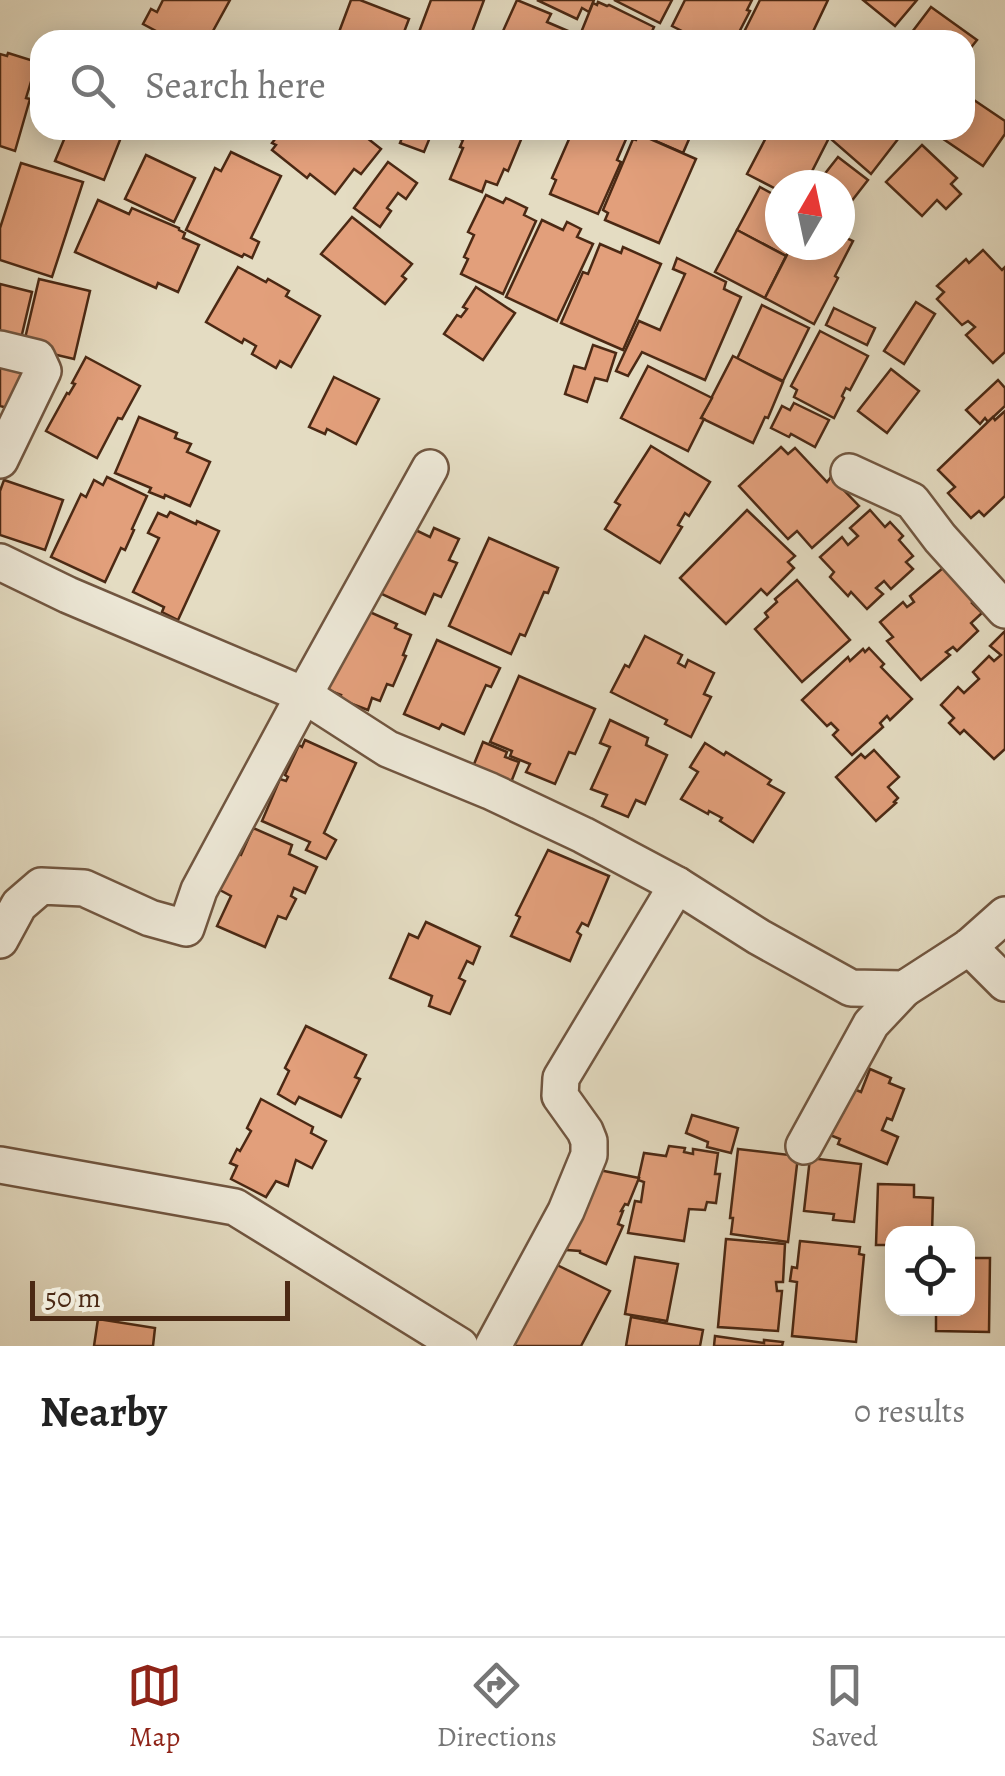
<!DOCTYPE html>
<html lang="en">
<head>
<meta charset="utf-8">
<style>
	:root { --surface:#fff; --page:#f6f6f6; --text:#222; --muted:#767676; --line:#e0e0e0; --accent:#8f2418 }
	body { margin:0; font-family:Alegreya,serif; background:var(--page); color:var(--text) }
	.controls { position:absolute; right:30px; bottom:30px; display:grid; overflow:hidden; border-radius:20px; box-shadow:0 5px 25px #0003 }
	.controls button { width:90px; height:90px; display:grid; place-items:center; padding:0; border:0; border-bottom:2px solid var(--line); background:var(--surface); color:var(--text); font:50px sans-serif }
	.compass { position:absolute; left:765px; top:170px; width:90px; height:90px; border-radius:50%; background:var(--surface); box-shadow:0 5px 25px #0003; rotate:9deg }
	.scale { position:absolute; left:30px; bottom:25px; width:260px; box-sizing:border-box; padding-left:10px; border:5px solid #4b2914; border-top:0; font-size:28px; line-height:35px; white-space:nowrap; color:#4b2914; -webkit-text-stroke:8px #ede8d7; paint-order:stroke }
	.list { margin:0; padding:0; list-style:none }
	h2 { display:flex; justify-content:space-between; align-items:center; height:130px; margin:0; padding:0 40px; font-size:42px }
	h2 small { font-size:32px; font-weight:400; color:var(--muted) }
	.icon { flex:none; width:55px; height:55px; fill:none; stroke:currentColor; stroke-width:2; stroke-linecap:round; stroke-linejoin:round }
	.map { position:relative; flex:none; width:1005px; height:1346px; overflow:hidden }
	.search { position:absolute; background:var(--surface); box-shadow:0 5px 25px #0003; left:30px; right:30px; top:30px; height:110px; display:flex; align-items:center; gap:25px; box-sizing:border-box; padding:0 35px; border-radius:30px; color:var(--muted); font-size:38px }
	.sheet { height:290px; background:var(--surface) }
	nav { display:flex; justify-content:space-around; align-items:center; box-sizing:border-box; height:140px; border-top:2px solid var(--line); background:var(--surface); font-size:28px; color:var(--muted) }
	nav a { display:grid; justify-items:center; gap:5px }
	nav .on { color:var(--accent) }
	.map>svg:first-child { display:block }
	.building { fill:#e29f7b; stroke:#4b2914; stroke-width:2.5 }
	.lines { fill:none; stroke-linecap:round; stroke-linejoin:round }
	.street-casing { stroke:#715640; stroke-width:40 }
	.street { stroke:#ede8d7; stroke-width:35 }
</style>
</head>
<body>
<div class="map">
<svg width="1005" height="1346" viewBox="0 0 1005 1346">
	<rect width="100%" height="100%" fill="#e4dcc2"/>
	<filter id="stains"><feTurbulence type="fractalNoise" baseFrequency=".002" numOctaves="4"/><feColorMatrix values="0 0 0 0 .2 0 0 0 0 .09 0 0 0 0 .02 0 0 0 .5 -.17"/></filter>
	<radialGradient id="worn" r=".72"><stop offset=".6" stop-color="#630" stop-opacity="0"/><stop offset="1" stop-color="#630" stop-opacity=".3"/></radialGradient>
	<g class="building">
		<polygon points="163,0 230,0 208,40 173,40 143,24 151,9 157,12"/>
		<polygon points="351,0 360,0 409,19 401,40 336,40"/>
		<polygon points="431,0 484,0 469,40 416,40"/>
		<polygon points="517,0 551,14 547,22 568,31 565,37 566,40 499,40"/>
		<polygon points="537,0 594,0 589,12 582,8 577,19"/>
		<polygon points="614,0 672,0 660,23"/>
		<polygon points="685,0 752,0 747,10 750,11 735,40 700,40 672,26"/>
		<polygon points="760,0 828,0 809,40 740,40"/>
		<polygon points="863,0 917,0 895,26"/>
		<polygon points="598,2 607,6 609,5 654,27 648,40 578,40 593,3 597,5"/>
		<polygon points="931,7 977,40 965,55 965,40 906,40"/>
		<polygon points="8,53 37,62 26,98 30,99 15,151 0,146 0,54 7,56"/>
		<polygon points="965,94 1005,121 1005,134 983,166 930,130 965,130"/>
		<polygon points="68,130 124,130 104,180 55,161"/>
		<polygon points="282,130 357,130 381,149 361,174 354,169 335,194 310,174 307,178 272,150 276,145 272,143"/>
		<polygon points="405,130 433,130 424,152 400,143"/>
		<polygon points="462,130 525,130 508,171 504,169 497,185 486,181 482,192 450,179 463,148 460,147 463,140 458,138"/>
		<polygon points="573,130 630,130 617,160 621,162 598,214 550,194 556,180 552,178"/>
		<polygon points="630,130 693,130 683,153"/>
		<polygon points="770,130 833,130 805,185 780,185 780,191 747,174"/>
		<polygon points="841,130 905,130 871,174 832,140"/>
		<polygon points="639,134 696,159 659,243 605,220 608,213 603,210 633,139 636,140"/>
		<polygon points="922,145 957,178 951,184 961,194 946,209 937,200 922,216 886,182"/>
		<polygon points="231,152 281,176 251,238 259,242 252,258 244,254 242,257 186,230 215,168 221,171"/>
		<polygon points="146,155 195,178 174,222 125,199"/>
		<polygon points="838,157 868,180 847,207 840,202 840,185 816,185"/>
		<polygon points="388,162 417,183 406,199 398,193 387,208 391,211 380,227 354,208"/>
		<polygon points="21,163 83,182 52,277 0,260 0,228"/>
		<polygon points="760,187 780,198 780,245 792,245 786,256 737,230"/>
		<polygon points="486,195 503,203 506,198 527,208 524,215 536,221 503,294 461,274 468,259 464,257 474,235 468,232"/>
		<polygon points="98,200 129,214 132,208 179,228 179,230 185,233 183,238 199,245 178,292 158,283 156,288 75,252"/>
		<polygon points="352,217 412,264 402,276 406,279 385,304 321,254"/>
		<polygon points="542,220 563,230 567,222 581,229 577,237 593,244 557,321 506,297"/>
		<polygon points="737,230 786,256 765,298 715,272"/>
		<polygon points="840,235 853,241 835,276 838,278 814,324 765,298 789,251 793,253 798,245 840,245"/>
		<polygon points="600,244 621,253 623,247 661,264 623,350 561,323 583,272 588,274"/>
		<polygon points="983,250 1002,270 1005,267 1005,352 993,363 966,335 975,327 968,321 962,325 937,299 944,292 937,286 966,259 969,263"/>
		<polygon points="677,258 726,282 724,289 741,297 705,380 642,352 628,376 616,371 639,321 660,330 685,274 673,269"/>
		<polygon points="238,267 266,282 268,279 289,291 286,296 320,316 291,367 280,361 276,368 252,354 256,346 244,339 242,343 206,322"/>
		<polygon points="39,279 90,291 74,359 23,347"/>
		<polygon points="0,284 32,292 19,347 0,342"/>
		<polygon points="476,287 515,313 483,360 444,334 457,315 461,317 467,309 463,307"/>
		<polygon points="916,302 935,314 904,364 884,351"/>
		<polygon points="762,305 809,328 783,381 737,359"/>
		<polygon points="834,308 875,328 867,345 826,325"/>
		<polygon points="820,331 868,356 850,390 846,388 842,396 844,398 834,418 794,397 797,390 791,386"/>
		<polygon points="593,345 616,353 607,381 595,378 587,402 565,394 574,366 585,369"/>
		<polygon points="0,352 26,359 11,409 0,406"/>
		<polygon points="733,356 783,382 768,418 765,417 753,443 701,418"/>
		<polygon points="86,357 140,386 122,419 118,418 97,458 46,431 67,393 69,394 75,384 72,383"/>
		<polygon points="648,366 712,398 701,418 704,419 688,451 621,418"/>
		<polygon points="891,369 919,391 887,433 858,411"/>
		<polygon points="334,377 379,399 356,444 327,429 325,434 309,427"/>
		<polygon points="998,380 1005,388 1005,406 988,422 985,418 980,424 966,410"/>
		<polygon points="794,403 829,420 815,447 791,434 789,437 771,428 782,406 790,410"/>
		<polygon points="1005,411 1005,496 984,516 979,511 971,518 948,493 955,487 938,470 993,417 995,420"/>
		<polygon points="139,417 177,433 175,438 191,444 187,452 210,462 190,506 165,495 164,498 149,492 151,488 115,473"/>
		<polygon points="651,446 710,482 689,516 685,513 678,525 682,527 660,563 605,529 620,505 615,502"/>
		<polygon points="781,447 788,454 795,448 827,482 831,477 859,506 812,548 797,531 788,539 739,486"/>
		<polygon points="107,477 147,496 132,529 134,530 125,550 121,548 105,582 51,557 81,494 86,497 94,480 103,485"/>
		<polygon points="4,480 63,500 45,550 0,535 0,491"/>
		<polygon points="747,510 795,556 788,562 794,568 767,595 761,589 726,624 680,578"/>
		<polygon points="870,510 885,527 890,522 903,536 899,540 913,556 906,562 913,569 891,589 884,581 876,588 883,594 867,609 851,592 848,596 830,577 834,572 820,557 842,537 848,545 858,536 850,528"/>
		<polygon points="170,512 196,524 197,521 219,531 178,620 162,612 164,607 133,592 159,538 148,533 158,513 167,517"/>
		<polygon points="403,524 430,537 434,528 459,539 449,560 457,563 441,597 434,594 425,614 373,590"/>
		<polygon points="489,538 558,568 548,593 544,592 525,636 520,634 511,654 449,626"/>
		<polygon points="950,562 980,596 972,603 982,613 971,623 978,631 957,651 953,647 946,652 950,655 921,680 887,641 893,637 880,622 903,602 907,607 914,602 910,596"/>
		<polygon points="797,580 850,640 802,682 755,629 768,617 765,613 777,602 775,599"/>
		<polygon points="363,609 397,624 395,628 411,635 403,655 406,656 393,686 387,684 380,701 372,698 368,710 339,699 341,695 320,687"/>
		<polygon points="1005,631 1005,749 994,759 964,730 960,734 949,723 954,718 941,705 958,687 964,693 979,679 973,672 989,656 994,661 1001,655 990,646"/>
		<polygon points="645,636 682,655 678,663 685,667 688,660 714,673 704,694 711,697 691,737 665,724 667,720 611,692 625,665 629,667"/>
		<polygon points="437,640 500,668 491,687 486,685 464,734 442,724 439,729 404,714"/>
		<polygon points="869,648 884,664 881,667 912,699 890,720 887,716 880,723 883,727 852,755 833,735 838,730 831,723 827,726 802,700 848,657 850,661 863,649 865,652"/>
		<polygon points="519,676 595,709 575,754 569,752 555,784 526,772 530,764 510,756 512,751 490,742"/>
		<polygon points="610,720 648,738 646,745 667,755 645,804 636,800 628,817 602,806 607,795 591,789 610,747 600,743"/>
		<polygon points="305,740 356,763 324,833 336,840 326,859 306,850 310,842 262,821 280,779 286,781 288,777 285,775 299,745 302,747"/>
		<polygon points="483,742 507,752 505,757 519,762 508,790 470,774"/>
		<polygon points="705,743 724,755 726,752 771,780 768,784 784,793 753,842 720,821 722,818 709,811 708,814 681,799 698,772 690,767"/>
		<polygon points="874,750 899,777 888,787 898,798 894,802 896,803 876,821 836,777 861,754 865,758"/>
		<polygon points="253,828 292,845 289,854 317,867 305,893 294,888 291,896 296,899 286,919 278,916 265,947 217,926 231,896 218,889 233,852 241,855"/>
		<polygon points="548,850 609,876 588,926 582,923 577,932 581,935 570,961 511,936 520,917 516,915"/>
		<polygon points="426,922 480,947 473,964 467,961 459,978 465,981 450,1014 429,1006 432,996 390,978 409,934 418,938"/>
		<polygon points="306,1026 366,1055 355,1077 360,1079 341,1117 299,1097 295,1104 278,1094 289,1071 285,1068"/>
		<polygon points="870,1069 891,1078 889,1083 904,1089 892,1120 887,1118 882,1130 898,1137 887,1164 838,1144 840,1139 825,1133 835,1109 843,1113 854,1089 861,1092"/>
		<polygon points="261,1099 313,1127 311,1133 326,1141 312,1168 296,1160 288,1186 276,1181 266,1197 231,1179 237,1166 230,1163 237,1149 240,1151 251,1131 247,1128"/>
		<polygon points="692,1115 738,1128 731,1153 707,1147 708,1142 686,1133"/>
		<polygon points="669,1146 685,1148 684,1152 693,1154 693,1149 718,1153 715,1174 720,1174 716,1203 707,1202 705,1210 689,1209 684,1241 628,1233 635,1201 641,1202 644,1182 638,1180 644,1153 666,1156"/>
		<polygon points="738,1149 798,1156 788,1242 731,1234 733,1218 730,1218"/>
		<polygon points="810,1158 861,1164 854,1222 833,1220 834,1214 804,1211"/>
		<polygon points="594,1169 639,1178 628,1205 625,1204 621,1211 623,1211 618,1224 623,1226 606,1264 580,1253 580,1251 567,1250 567,1236"/>
		<polygon points="878,1184 914,1185 914,1197 933,1198 932,1234 892,1234 892,1245 876,1245"/>
		<polygon points="726,1239 785,1244 783,1282 776,1282 777,1291 782,1291 778,1331 718,1327"/>
		<polygon points="800,1241 860,1247 859,1254 864,1255 856,1342 792,1336 797,1282 790,1281 792,1267 797,1268"/>
		<polygon points="635,1257 678,1264 667,1321 625,1314"/>
		<polygon points="968,1258 990,1258 989,1332 936,1331 936,1308 968,1308"/>
		<polygon points="553,1263 610,1291 581,1346 509,1346"/>
		<polygon points="631,1317 703,1330 700,1346 626,1346"/>
		<polygon points="98,1319 155,1328 153,1346 94,1346"/>
		<polygon points="715,1336 764,1343 764,1340 783,1342 782,1346 714,1346"/>
	</g>
	<g class="lines">
		<defs>
			<g id="street">
				<polyline points="0,349 37,358 43,371 0,460"/>
				<polyline points="849,472 912,501 940,538 1005,610"/>
				<polyline points="0,562 68,595 304,695 388,749 490,791 583,835 677,885 759,937 851,988 904,989 969,947 1005,915"/>
				<polyline points="0,940 19,905 41,886 84,888 150,918 186,928 199,890 304,695 430,468"/>
				<polyline points="969,947 1005,983"/>
				<polyline points="804,1146 871,1024 904,989"/>
				<polyline points="0,1165 235,1207 460,1346"/>
				<polyline points="493,1346 566,1211 589,1155 589,1141 585,1131 560,1096 561,1078 677,885"/>
			</g>
		</defs>
		<use href="#street" class="street-casing"/>
		<use href="#street" class="street"/>
	</g>
	<rect width="100%" height="100%" filter="url(#stains)"/>
	<rect width="100%" height="100%" fill="url(#worn)"/>
</svg>
<div class="controls">
<button><svg class="icon" aria-label="locate" viewBox="0 0 24 24"><circle cx="12" cy="12" r="6"/><path d="M12 2v4M12 18v4M2 12h4M18 12h4"/></svg></button>
</div>
<svg class="compass" viewBox="-18 -18 36 36"><path d="M0-13l5 13h-10z" fill="#e53935"/><path d="M0 13l5-13h-10z" fill="#767676"/></svg>
<div class="scale">50 m</div>
<div class="search"><svg class="icon" aria-label="search" viewBox="0 0 24 24"><circle cx="10" cy="10" r="6"/><path d="M15 15l6 6"/></svg>Search here</div>
</div>
<section class="sheet">
<h2>Nearby<small>0 results</small></h2>
<ul class="list">
</ul>
</section>
<nav>
<a class="on"><svg class="icon" aria-label="map" viewBox="0 0 24 24"><path d="M3 6l6-2 6 2 6-2v14l-6 2-6-2-6 2zM9 4v14M15 6v14"/></svg>Map</a>
<a><svg class="icon" aria-label="directions" viewBox="0 0 24 24"><path d="M12 3l9 9-9 9-9-9zM9 14v-3h6M13 9l2 2-2 2"/></svg>Directions</a>
<a><svg class="icon" aria-label="saved" viewBox="0 0 24 24"><path d="M7 4h10v16l-5-4-5 4z"/></svg>Saved</a>
</nav>
</body>
</html>
